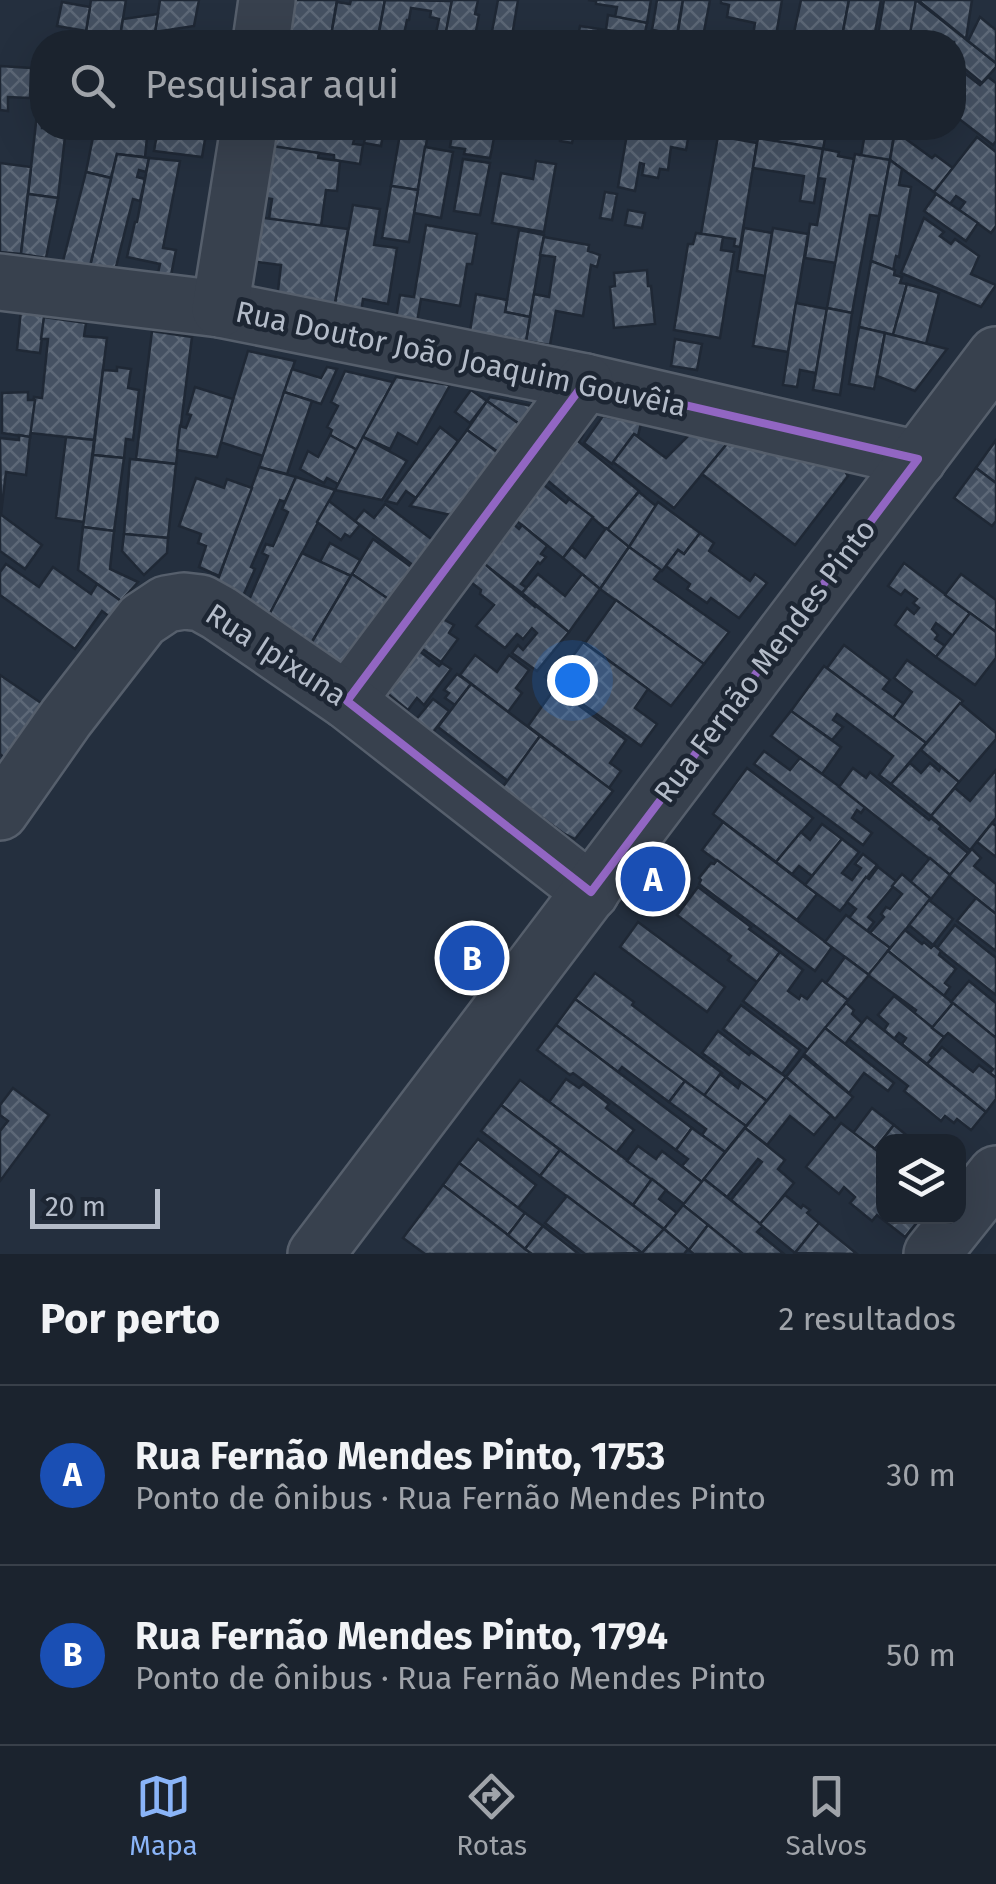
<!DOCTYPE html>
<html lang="pt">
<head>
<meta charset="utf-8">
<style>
	:root { --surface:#1b232e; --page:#282f3a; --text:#f1f3f6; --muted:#a0a4aa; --line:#39404a; --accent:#8ab4f8 }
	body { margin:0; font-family:"Fira Sans",sans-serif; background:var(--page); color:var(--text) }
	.controls { position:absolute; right:30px; bottom:30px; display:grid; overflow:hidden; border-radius:20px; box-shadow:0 10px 40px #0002 }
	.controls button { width:90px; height:90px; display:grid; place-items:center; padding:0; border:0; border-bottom:2px solid var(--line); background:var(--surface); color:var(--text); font:50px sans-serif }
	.scale { position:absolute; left:30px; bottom:25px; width:130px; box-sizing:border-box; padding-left:10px; border:5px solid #b4bcc9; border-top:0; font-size:28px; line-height:35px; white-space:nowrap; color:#b4bcc9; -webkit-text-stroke:8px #1d2633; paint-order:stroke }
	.you { position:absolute; left:572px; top:680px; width:35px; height:35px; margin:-25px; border:8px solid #fff; border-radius:50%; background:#1a73e8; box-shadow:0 0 0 15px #1a73e833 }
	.badge { display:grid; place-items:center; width:65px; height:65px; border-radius:50%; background:var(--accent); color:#fff; font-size:32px; font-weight:700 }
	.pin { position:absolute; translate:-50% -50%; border:5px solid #fff; box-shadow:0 2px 10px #0006 }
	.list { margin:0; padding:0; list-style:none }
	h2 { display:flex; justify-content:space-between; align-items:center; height:130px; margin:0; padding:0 40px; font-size:42px }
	h2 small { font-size:32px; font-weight:400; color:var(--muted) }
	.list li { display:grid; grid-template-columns:65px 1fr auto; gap:30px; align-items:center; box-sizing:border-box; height:180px; padding:0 40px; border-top:2px solid var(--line) }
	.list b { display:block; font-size:38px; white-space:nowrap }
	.list p { margin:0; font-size:32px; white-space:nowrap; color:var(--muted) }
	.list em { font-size:32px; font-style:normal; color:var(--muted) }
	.icon { flex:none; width:55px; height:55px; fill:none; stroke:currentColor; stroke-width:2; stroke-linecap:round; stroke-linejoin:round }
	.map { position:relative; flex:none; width:996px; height:1254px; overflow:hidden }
	.search { position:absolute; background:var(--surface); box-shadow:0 10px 40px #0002; left:30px; right:30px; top:30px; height:110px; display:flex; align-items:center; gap:25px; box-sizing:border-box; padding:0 35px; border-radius:40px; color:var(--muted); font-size:38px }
	.sheet { height:490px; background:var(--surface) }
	nav { display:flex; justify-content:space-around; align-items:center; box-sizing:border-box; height:140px; border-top:2px solid var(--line); background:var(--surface); font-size:28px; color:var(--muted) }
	nav a { display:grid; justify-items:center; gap:5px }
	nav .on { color:var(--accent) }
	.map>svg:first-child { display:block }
	.building { fill:url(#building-cross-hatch); stroke:#1f2835; stroke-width:2.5 }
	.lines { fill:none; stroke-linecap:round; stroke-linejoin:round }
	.minor-casing { stroke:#565f6c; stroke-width:60 }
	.minor { stroke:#38414e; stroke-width:55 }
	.marked { fill:none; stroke:#9266c3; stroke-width:8; stroke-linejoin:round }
	.labels { text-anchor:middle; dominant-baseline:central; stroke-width:9; stroke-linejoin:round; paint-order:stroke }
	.street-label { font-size:30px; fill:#b4bcc9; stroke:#1d2633 }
</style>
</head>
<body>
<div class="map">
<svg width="996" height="1254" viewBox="0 0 996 1254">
	<defs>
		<pattern id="building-cross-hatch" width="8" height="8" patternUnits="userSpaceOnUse" patternTransform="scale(2.5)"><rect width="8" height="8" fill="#455162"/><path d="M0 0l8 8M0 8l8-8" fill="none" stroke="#5d6877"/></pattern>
	</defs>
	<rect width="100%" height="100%" fill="#242f3e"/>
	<g class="building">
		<polygon points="91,0 126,0 120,37 86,31"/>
		<polygon points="160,0 199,0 194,26 155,32"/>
		<polygon points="286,0 337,0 330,42 282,42"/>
		<polygon points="351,0 385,0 377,42 330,42 337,2 350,4"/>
		<polygon points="385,0 452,1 446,34 436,33 439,19 430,17 431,11 411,8 409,20 407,20 404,34 401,33 400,42 378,38"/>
		<polygon points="478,0 475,14 479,15 474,42 444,42 452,0"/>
		<polygon points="498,0 518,0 511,42 490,42"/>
		<polygon points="588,0 651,0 647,23 615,17 617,7 596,4 596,1"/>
		<polygon points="657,0 683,0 677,35 652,30"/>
		<polygon points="683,0 710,0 702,42 677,38"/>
		<polygon points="721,0 782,0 775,42 752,42 755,23 727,17 729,5 721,3"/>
		<polygon points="801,0 849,0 841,42 792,42"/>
		<polygon points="849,0 881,0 874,38 871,38 870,42 841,42"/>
		<polygon points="884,0 916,0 909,42 877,41"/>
		<polygon points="916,0 996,63 996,67 982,83 954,60 954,42 912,42 909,40"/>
		<polygon points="918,0 972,0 966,39"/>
		<polygon points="62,2 90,7 86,31 57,26"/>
		<polygon points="158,14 155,32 120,37 123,19"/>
		<polygon points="608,15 647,23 643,42 614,42 616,31 606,30"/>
		<polygon points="980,17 996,30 996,63 968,41"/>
		<polygon points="580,26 606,30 603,42 577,42"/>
		<polygon points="652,30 677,35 676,42 650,42"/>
		<polygon points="954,65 980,85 988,77 996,83 996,141 993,145 954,115"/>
		<polygon points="0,66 31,68 30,98 8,97 8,111 0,110"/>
		<polygon points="41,78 42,128 66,128 58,198 28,194"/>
		<polygon points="102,128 148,128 145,157 117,154 111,178 86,172 94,132 101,133"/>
		<polygon points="158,128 207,128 202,157 154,151"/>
		<polygon points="270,128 357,128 353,144 363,145 360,164 334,160 334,155 267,146"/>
		<polygon points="367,128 384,128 381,146 364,143"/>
		<polygon points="401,128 429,128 418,190 391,186"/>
		<polygon points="453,128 496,128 490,158 464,154 465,149 450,147"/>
		<polygon points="562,128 628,128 626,138 575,130 572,143 560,141"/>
		<polygon points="628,128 690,128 686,150 671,147 668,170 660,169 658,178 642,175 644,164 640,163 635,191 618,187"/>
		<polygon points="765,128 827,128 823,149 763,139"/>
		<polygon points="866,128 895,128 890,160 861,156"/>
		<polygon points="895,131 932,158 935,155 953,168 934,192 890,160"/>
		<polygon points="718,136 757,143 740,247 734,246 735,239 701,234"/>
		<polygon points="977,137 996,152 996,226 991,233 959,210 965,202 956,196 950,204 934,192"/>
		<polygon points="758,138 823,149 814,203 800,201 804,176 753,168"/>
		<polygon points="272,146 319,153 318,158 340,161 337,191 326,190 321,226 269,219 272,199 266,198"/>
		<polygon points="425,147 453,152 441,218 414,213"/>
		<polygon points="823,149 839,152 838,156 854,159 836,263 805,258 810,224 817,225 825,179 818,178"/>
		<polygon points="117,154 149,158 146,172 139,170 137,177 145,179 140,201 133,199 115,271 90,266"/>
		<polygon points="855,154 890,160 879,216 870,215 852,313 827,308"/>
		<polygon points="149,158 180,161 163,248 176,250 170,280 157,278 160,264 127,257 135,222 137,222"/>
		<polygon points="463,159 490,163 480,215 454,211"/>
		<polygon points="890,160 902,169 899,185 911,187 899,257 896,256 893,270 871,261"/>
		<polygon points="536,161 556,164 544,232 492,223 501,173 533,179"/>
		<polygon points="0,163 31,167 21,254 0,252"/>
		<polygon points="86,172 111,178 90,266 63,261"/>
		<polygon points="391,186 418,190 409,242 382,238"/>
		<polygon points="605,192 617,194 612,220 600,218"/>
		<polygon points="28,194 58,198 46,258 21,254"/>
		<polygon points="936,194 978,223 966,241 924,211"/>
		<polygon points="353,205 380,209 374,245 397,248 388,304 363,299 361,313 334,308"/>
		<polygon points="628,210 645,213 642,228 625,225"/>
		<polygon points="257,217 348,229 334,308 277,299 281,265 250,261"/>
		<polygon points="924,218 944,232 940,236 951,244 955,239 979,256 971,274 996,285 981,307 901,273"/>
		<polygon points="426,225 477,234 472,264 467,264 460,306 421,299 417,322 396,319 400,295 414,297"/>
		<polygon points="744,228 772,233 765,276 737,271"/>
		<polygon points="773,228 808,234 788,352 753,346"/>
		<polygon points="519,230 544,235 530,317 505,312"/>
		<polygon points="696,233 723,237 721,250 734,252 720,338 674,330 688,244 693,244"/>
		<polygon points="544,237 589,245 588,251 600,255 597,267 591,265 583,316 556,311 550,345 526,341 534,294 549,297 555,257 540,255"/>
		<polygon points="871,261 895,270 894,275 902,277 900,283 907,284 893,335 859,327"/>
		<polygon points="647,270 648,286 651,286 655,324 614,328 610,287 615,286 614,273"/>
		<polygon points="907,284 939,293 926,344 893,335"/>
		<polygon points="476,294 507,300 505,312 530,317 526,341 470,331"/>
		<polygon points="796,303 827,309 816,373 800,370 797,387 783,385"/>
		<polygon points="827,308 852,313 840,395 813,390"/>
		<polygon points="21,310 45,313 40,353 17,350"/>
		<polygon points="44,317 86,323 84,336 107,338 94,440 30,433 34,397 42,398 48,339 41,339"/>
		<polygon points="859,327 885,333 874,389 849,384"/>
		<polygon points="152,331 192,337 176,464 136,459"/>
		<polygon points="885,333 947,349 915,391 877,376"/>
		<polygon points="675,339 702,344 697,370 671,366"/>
		<polygon points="248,351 295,361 263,456 220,442"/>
		<polygon points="117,367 131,369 128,388 139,390 133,440 126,439 124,458 93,455 103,370 117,371"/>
		<polygon points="327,367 337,369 321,404 284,392 292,369 321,378"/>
		<polygon points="345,371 393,382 357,450 330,435 332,430 327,427 338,406 331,402"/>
		<polygon points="396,377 450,385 417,444 398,433 390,449 363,437"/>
		<polygon points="195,387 233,399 217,457 177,450 180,426 186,428 191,415 187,414"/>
		<polygon points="471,390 487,401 470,423 455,412"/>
		<polygon points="28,392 28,400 35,400 30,437 2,433 2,393"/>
		<polygon points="284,392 312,401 287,474 259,467"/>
		<polygon points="490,397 546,409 529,431 487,401"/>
		<polygon points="487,401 529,431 508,459 467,430"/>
		<polygon points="603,416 641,423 638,436 634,434 612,464 584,443"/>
		<polygon points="568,425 583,435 579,442 639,491 607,530 535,470"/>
		<polygon points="440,427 458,441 416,498 406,491 397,504 386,501"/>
		<polygon points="467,430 512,463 469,519 410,506"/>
		<polygon points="692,432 731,439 674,508 613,462 634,434 666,458"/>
		<polygon points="19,435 30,437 26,475 6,472 1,514 0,438 19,440"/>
		<polygon points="330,435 357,450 338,484 327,478 324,483 300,469 308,451 318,457"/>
		<polygon points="66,437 94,440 84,522 56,518"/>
		<polygon points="363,437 407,461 382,500 335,490"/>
		<polygon points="731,439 836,457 848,476 795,545 702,474"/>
		<polygon points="996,440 996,483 976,468"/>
		<polygon points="93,455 124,458 114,531 83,527"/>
		<polygon points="130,459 176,464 168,538 124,534"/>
		<polygon points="259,467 296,477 285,502 280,500 251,567 255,569 243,596 217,582"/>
		<polygon points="976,468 996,483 996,521 992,526 954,498"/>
		<polygon points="296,477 335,490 270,614 249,600 268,556 262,553 266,544 273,546 288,512 282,509"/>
		<polygon points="196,478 224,488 227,479 252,488 219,576 199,567 206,546 198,543 201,534 179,526"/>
		<polygon points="539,481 566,503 569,499 593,517 563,558 503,510"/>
		<polygon points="639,492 656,506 629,547 607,530"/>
		<polygon points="329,501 360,525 350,537 345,534 341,540 317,522"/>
		<polygon points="658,502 700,533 684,554 678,550 662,571 629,547"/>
		<polygon points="385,504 438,544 418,569 355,521 364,510 374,518"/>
		<polygon points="0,514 42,545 25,569 0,551"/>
		<polygon points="505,517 519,529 522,525 547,546 541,554 546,557 540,564 538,562 521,584 527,588 522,593 474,556"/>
		<polygon points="83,527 114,531 110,569 138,582 121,601 78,570"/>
		<polygon points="606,528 629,547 600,589 563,558 572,547 585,558"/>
		<polygon points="700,533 714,543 709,551 750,581 755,574 767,583 739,618 711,598 707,603 687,589 690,584 666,566 678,550 684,554"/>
		<polygon points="124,534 168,538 167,553 144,575 122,551"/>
		<polygon points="373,539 425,577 401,608 352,574"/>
		<polygon points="330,543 360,560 351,576 320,562"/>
		<polygon points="629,547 661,570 654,579 729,632 704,664 600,589"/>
		<polygon points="302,553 351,576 309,647 269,615"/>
		<polygon points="473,554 535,607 536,606 569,632 537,671 512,653 518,645 523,650 537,633 532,628 523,639 517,634 505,648 476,626 494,605 480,594 481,590 458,572"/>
		<polygon points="904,563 970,613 953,636 936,623 932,629 938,635 935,639 945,646 936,657 895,625 907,608 914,614 919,608 913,603 917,599 905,590 901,595 888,586"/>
		<polygon points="6,564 39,587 53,567 91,594 97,584 121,601 110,617 102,611 75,649 0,595 0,572"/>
		<polygon points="352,574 403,609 351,677 309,647"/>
		<polygon points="538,574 565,596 582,574 600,589 569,632 522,593"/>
		<polygon points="961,574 996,600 996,632 945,595"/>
		<polygon points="616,600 704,664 671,706 585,643"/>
		<polygon points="970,613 996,632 996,658 975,685 936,657"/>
		<polygon points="435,615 454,625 449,633 458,639 441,662 407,638"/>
		<polygon points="583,642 648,689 635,708 657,724 641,746 545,677 560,657 568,663"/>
		<polygon points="410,644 439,666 442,663 451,669 424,705 417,698 408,710 377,685"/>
		<polygon points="844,645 890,680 883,689 904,704 893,718 827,668"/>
		<polygon points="475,655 497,672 509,655 529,670 516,688 522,693 508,712 460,675"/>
		<polygon points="907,660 963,701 926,743 893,718 912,692 894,678"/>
		<polygon points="824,666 926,743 891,784 879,775 893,756 837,714 833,720 843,727 832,740 791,711"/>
		<polygon points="457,674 471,684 455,705 445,698 449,693 444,690"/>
		<polygon points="0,675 47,707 8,761 0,754"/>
		<polygon points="471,684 540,736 508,781 438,727"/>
		<polygon points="555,688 626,740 610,763 621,771 609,788 528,726"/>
		<polygon points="433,699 449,711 431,735 414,722"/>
		<polygon points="960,703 996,733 996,739 959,782 921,750"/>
		<polygon points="791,711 841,747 822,774 771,736"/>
		<polygon points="540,736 613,791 575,839 563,833 502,788"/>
		<polygon points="764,751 790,770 800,758 866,806 861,813 857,810 852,818 872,833 863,845 754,764"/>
		<polygon points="910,763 921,773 930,763 939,771 941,767 959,782 931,816 891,784"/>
		<polygon points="747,768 813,818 776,862 713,814"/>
		<polygon points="853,768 866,778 870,772 929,820 931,818 941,826 939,829 968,853 950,875 839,787"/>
		<polygon points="996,770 996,818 970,850 931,816 955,788 970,801"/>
		<polygon points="723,822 817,894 797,920 702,850"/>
		<polygon points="992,823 996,826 996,857 977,842"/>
		<polygon points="822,824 842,839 812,876 799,866 792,874 776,862 801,832 810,840"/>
		<polygon points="842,839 859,852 842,873 852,880 861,868 855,864 863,854 877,865 840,911 805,885"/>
		<polygon points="972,849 981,858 974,866 996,884 996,914 949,876"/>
		<polygon points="930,858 950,875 931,899 910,882"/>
		<polygon points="717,860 832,947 815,971 699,884 701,880 699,878 711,863 714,864"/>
		<polygon points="878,867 897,882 868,917 874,922 867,931 849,918 856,909 847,902 866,877 869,879"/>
		<polygon points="902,874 931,899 890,948 870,933 884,917 881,914 886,907 890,909 902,894 892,886"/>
		<polygon points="698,887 751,927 749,929 780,952 757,982 728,960 731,956 677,915"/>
		<polygon points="976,898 996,914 996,951 957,921"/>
		<polygon points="929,900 953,919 933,945 909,925"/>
		<polygon points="846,915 890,948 869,975 825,942"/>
		<polygon points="638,922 725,987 707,1012 620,947"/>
		<polygon points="955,925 996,958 996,995 937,948"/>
		<polygon points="905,930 922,944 924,942 931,948 934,945 941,951 939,955 956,969 945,983 950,987 944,996 888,951"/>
		<polygon points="888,951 953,1003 932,1028 914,1013 916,1010 868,975"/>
		<polygon points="780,952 803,970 788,991 799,999 801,995 807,999 822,980 848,1000 808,1050 743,1001"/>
		<polygon points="845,957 869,975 848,1000 826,983"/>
		<polygon points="595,973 634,1002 632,1005 722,1073 704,1096 575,999"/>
		<polygon points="969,981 996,1003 996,1038 951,1002"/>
		<polygon points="894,996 944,1037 930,1055 933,1058 927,1064 902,1044 906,1038 899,1033 894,1039 884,1030 888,1024 878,1015"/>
		<polygon points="575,999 685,1081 669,1102 622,1067 618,1072 556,1025"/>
		<polygon points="846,1003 854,1010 852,1014 862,1023 845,1044 825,1028"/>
		<polygon points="953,1003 996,1038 996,1078 990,1073 993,1069 948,1033 944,1037 932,1028"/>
		<polygon points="741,1005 800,1050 782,1074 723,1029"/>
		<polygon points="867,1017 986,1112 971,1130 957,1119 954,1123 945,1116 941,1121 904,1091 908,1086 849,1039"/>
		<polygon points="556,1025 692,1128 676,1150 573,1073 570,1075 537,1050"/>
		<polygon points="825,1028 894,1083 888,1091 864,1073 849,1093 804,1054"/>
		<polygon points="718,1031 749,1055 751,1052 786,1077 767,1101 702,1053"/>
		<polygon points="942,1047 973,1072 979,1065 996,1078 996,1099 986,1112 927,1064"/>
		<polygon points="803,1056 853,1097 835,1119 786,1077"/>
		<polygon points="720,1074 738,1088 741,1082 767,1101 746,1126 704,1096"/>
		<polygon points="786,1077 831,1115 814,1135 790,1116 767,1145 745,1128"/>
		<polygon points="566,1079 579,1088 583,1084 609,1104 606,1108 634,1130 616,1153 549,1102"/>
		<polygon points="520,1080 652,1179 633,1205 501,1105"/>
		<polygon points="685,1081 746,1126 725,1152 702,1135 706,1129 669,1102"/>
		<polygon points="13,1088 49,1115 0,1181 0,1131 8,1121 0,1115 0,1105"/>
		<polygon points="501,1105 560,1150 540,1176 481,1131"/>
		<polygon points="872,1108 894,1125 875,1149 853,1133"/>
		<polygon points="841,1123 884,1156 884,1216 922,1216 905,1237 877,1215 872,1221 850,1203 855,1197 844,1187 839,1194 806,1167"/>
		<polygon points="894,1125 915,1142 884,1142 884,1156 875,1149"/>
		<polygon points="692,1128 725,1152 702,1182 682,1166 688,1159 676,1150"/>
		<polygon points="745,1128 785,1160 778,1169 794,1183 760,1224 731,1200 762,1162 758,1159 727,1197 704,1179"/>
		<polygon points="478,1139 536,1185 518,1208 459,1163"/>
		<polygon points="638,1146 656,1159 662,1151 702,1182 684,1204 627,1161"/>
		<polygon points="560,1150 664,1229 642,1253 540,1176"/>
		<polygon points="459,1163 525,1213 508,1235 443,1185"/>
		<polygon points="652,1179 666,1190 659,1199 677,1213 664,1229 633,1205"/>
		<polygon points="704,1179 763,1226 757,1232 784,1254 743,1254 683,1205"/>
		<polygon points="443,1185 508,1235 532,1254 425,1254 403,1238"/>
		<polygon points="785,1195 801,1208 803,1205 810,1210 807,1213 819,1223 795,1253 760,1224"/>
		<polygon points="567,1196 642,1253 585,1254 545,1223"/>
		<polygon points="683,1205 708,1225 689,1250 664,1229"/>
		<polygon points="525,1213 543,1226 525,1249 508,1235"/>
		<polygon points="819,1223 857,1254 795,1253"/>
		<polygon points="708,1225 719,1234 743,1254 694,1254 689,1250"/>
		<polygon points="543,1226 579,1254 532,1254 525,1249"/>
		<polygon points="664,1229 688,1249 684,1254 641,1254"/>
	</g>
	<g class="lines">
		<defs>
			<g id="minor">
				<polyline points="261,42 267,0"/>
				<polyline points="0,282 220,309 585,382 918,459"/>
				<polyline points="220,309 249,128"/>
				<polyline points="347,701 585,382"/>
				<polyline points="0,812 66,718 142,620 166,604 184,601 201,603 219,613 347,701 591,892"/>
				<polyline points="316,1254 996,355"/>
				<polyline points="932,1254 996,1174"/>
			</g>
		</defs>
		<use href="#minor" class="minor-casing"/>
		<use href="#minor" class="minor"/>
	</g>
	<path class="marked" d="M585,382L918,459L591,892L347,701Z"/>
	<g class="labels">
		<g class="street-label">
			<text transform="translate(461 359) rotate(12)">Rua Doutor João Joaquim Gouvêia</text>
			<text transform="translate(276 655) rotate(33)">Rua Ipixuna</text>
			<text transform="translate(765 661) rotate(-53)">Rua Fernão Mendes Pinto</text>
		</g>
	</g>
</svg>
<div class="controls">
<button><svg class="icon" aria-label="layers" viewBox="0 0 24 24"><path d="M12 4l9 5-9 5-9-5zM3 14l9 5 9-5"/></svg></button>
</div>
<div class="scale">20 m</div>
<div class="you"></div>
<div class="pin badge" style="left:653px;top:879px;background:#1a4fb4">A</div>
<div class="pin badge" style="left:472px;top:958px;background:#1a4fb4">B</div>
<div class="search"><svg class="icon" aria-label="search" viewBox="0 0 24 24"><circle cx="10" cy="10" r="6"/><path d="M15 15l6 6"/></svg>Pesquisar aqui</div>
</div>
<section class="sheet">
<h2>Por perto<small>2 resultados</small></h2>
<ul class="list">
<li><span class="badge" style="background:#1a4fb4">A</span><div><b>Rua Fernão Mendes Pinto, 1753</b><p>Ponto de ônibus · Rua Fernão Mendes Pinto</p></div><em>30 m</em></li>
<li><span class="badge" style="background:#1a4fb4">B</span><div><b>Rua Fernão Mendes Pinto, 1794</b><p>Ponto de ônibus · Rua Fernão Mendes Pinto</p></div><em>50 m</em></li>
</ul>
</section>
<nav>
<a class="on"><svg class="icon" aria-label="map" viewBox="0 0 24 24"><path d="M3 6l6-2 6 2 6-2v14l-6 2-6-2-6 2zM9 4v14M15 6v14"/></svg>Mapa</a>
<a><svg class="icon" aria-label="directions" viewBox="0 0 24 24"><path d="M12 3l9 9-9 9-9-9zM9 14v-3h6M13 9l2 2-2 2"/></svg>Rotas</a>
<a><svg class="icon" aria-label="saved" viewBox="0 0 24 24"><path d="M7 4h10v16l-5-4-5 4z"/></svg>Salvos</a>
</nav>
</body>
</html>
